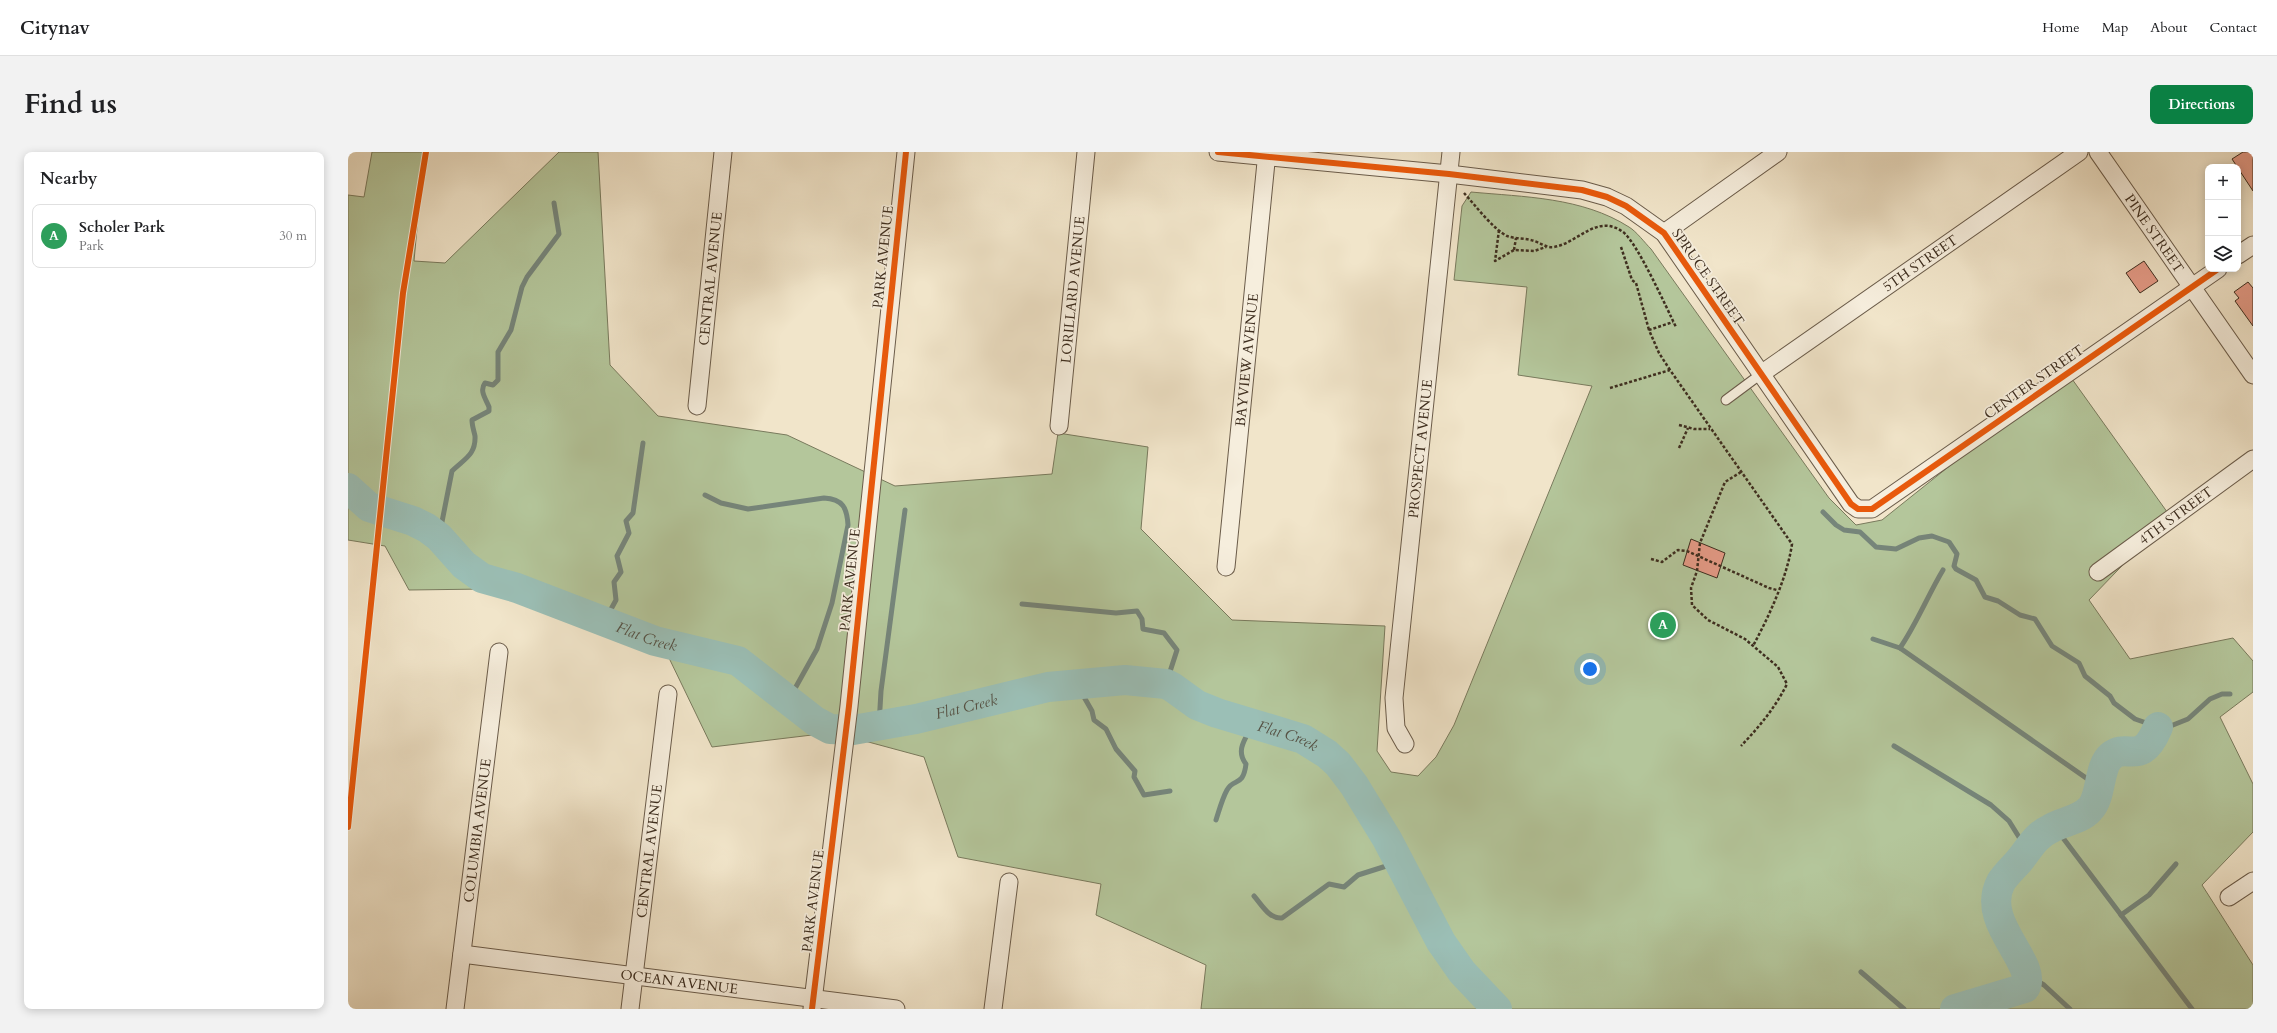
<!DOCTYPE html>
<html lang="en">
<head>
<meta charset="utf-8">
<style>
	:root { --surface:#fff; --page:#f2f2f2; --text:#202124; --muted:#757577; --line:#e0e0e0; --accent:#0b8043 }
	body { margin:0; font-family:Cardo,serif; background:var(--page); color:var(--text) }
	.controls { position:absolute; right:12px; top:12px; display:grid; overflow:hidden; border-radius:8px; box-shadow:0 2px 10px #0003 }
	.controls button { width:36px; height:36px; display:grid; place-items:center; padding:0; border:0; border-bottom:1px solid var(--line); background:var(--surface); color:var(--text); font:20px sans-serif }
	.you { position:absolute; left:1242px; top:517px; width:14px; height:14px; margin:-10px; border:3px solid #fff; border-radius:50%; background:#1a73e8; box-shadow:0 0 0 6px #1a73e833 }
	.badge { display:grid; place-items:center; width:26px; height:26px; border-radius:50%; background:var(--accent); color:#fff; font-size:13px; font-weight:700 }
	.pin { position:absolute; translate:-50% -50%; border:2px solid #fff; box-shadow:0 1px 4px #0006 }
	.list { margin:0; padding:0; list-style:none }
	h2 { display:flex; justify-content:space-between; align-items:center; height:52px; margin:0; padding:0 16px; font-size:17px }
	h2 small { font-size:13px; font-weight:400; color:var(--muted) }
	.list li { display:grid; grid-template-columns:26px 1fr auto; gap:12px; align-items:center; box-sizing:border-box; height:64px; margin:0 8px 8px; padding:0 8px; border:1px solid var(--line); border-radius:8px }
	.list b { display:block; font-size:15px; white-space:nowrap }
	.list p { margin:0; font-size:13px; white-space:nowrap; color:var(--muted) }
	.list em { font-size:13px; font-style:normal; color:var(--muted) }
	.icon { flex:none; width:22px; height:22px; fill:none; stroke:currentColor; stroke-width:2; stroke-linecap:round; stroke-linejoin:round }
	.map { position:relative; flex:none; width:1905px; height:857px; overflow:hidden; border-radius:8px }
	header { display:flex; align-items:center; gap:24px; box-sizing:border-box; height:56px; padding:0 20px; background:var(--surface); border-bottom:1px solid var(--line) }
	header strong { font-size:19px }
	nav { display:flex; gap:22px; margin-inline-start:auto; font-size:14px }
	.intro { display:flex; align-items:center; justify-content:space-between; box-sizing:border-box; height:96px; padding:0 24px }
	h1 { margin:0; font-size:28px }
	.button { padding:10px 18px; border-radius:8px; background:var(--accent); color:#fff; font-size:14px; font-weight:700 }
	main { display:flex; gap:24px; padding:0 24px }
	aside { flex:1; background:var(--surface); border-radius:8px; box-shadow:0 2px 10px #0003 }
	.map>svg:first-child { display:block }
	.green { fill:#b4c69b; stroke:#797a5d }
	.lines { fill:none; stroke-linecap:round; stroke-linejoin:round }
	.stream { stroke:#76857a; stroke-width:5 }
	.river { stroke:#9bbfb6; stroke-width:30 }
	.building { fill:#e49a86; stroke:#3e2e1f }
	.lane-casing { stroke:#6b5c4a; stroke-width:11 }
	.street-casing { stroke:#6b5c4a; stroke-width:19 }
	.path { stroke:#3e2e1f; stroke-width:2.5; stroke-dasharray:3 2; stroke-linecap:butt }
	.lane { stroke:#f6eedd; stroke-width:9 }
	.street { stroke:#f6eedd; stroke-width:17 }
	.cycleway-casing { stroke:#f6eedd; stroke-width:8 }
	.cycleway { stroke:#e8590c; stroke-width:6 }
	.labels { text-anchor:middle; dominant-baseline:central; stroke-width:3.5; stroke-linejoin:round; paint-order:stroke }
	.street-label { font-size:14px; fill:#3e2e1f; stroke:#f6eedd }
	.water-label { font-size:15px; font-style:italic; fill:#555245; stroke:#f6eedd }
</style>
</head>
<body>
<header>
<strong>Citynav</strong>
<nav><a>Home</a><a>Map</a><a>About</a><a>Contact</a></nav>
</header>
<div class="intro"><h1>Find us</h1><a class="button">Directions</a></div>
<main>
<aside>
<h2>Nearby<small></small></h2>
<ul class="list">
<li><span class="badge" style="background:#2e9e5b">A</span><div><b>Scholer Park</b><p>Park</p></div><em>30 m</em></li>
</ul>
</aside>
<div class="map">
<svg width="1905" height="857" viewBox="0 0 1905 857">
	<rect width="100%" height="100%" fill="#f1e5ca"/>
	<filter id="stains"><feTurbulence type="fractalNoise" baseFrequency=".005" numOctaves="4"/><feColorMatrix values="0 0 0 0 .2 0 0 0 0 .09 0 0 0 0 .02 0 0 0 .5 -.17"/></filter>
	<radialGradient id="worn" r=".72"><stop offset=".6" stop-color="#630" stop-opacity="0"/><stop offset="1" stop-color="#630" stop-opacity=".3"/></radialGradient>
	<path class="green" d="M24,0H76L66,109L97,111L211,0H250L262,213L310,264L439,283L547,334L704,322L710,281L800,295L793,377L884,468L1037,474L1029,599L1043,620L1070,624L1088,605L1106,573L1244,234L1170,223L1179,135L1106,128L1114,54L1123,40C1176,45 1234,45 1281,75C1289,80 1296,90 1303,97L1481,346L1508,373L1534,368L1719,220L1822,364L1741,448L1782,507L1885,486L1905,509V540L1872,565L1905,632V680L1854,733L1905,813V857H853L858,813L748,763L753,732L610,705L576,605L513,588L464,583L364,595L321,506L138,437L61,438L37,394L0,388V43L16,45Z"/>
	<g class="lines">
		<g class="stream">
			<path d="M357,343L373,351L400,357L476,346C495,347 499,356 500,373L484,451L469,497L440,549"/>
			<polyline points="1475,360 1488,373 1496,378 1512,380 1528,395 1548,397 1571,386 1584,384 1601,390 1609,402 1606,414 1608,417 1628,428 1637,445 1650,449 1672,463 1687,467 1704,494 1731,511 1737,524 1762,544 1766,551 1787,567 1810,575 1820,575 1840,567 1862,547 1874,542 1882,542"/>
			<path d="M91,385L104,319C116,307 128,303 127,284C126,279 124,274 124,268L141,259V255C138,247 131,239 137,231L145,233L150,228V200L163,178L174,135L179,125L211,82L206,51"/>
			<polyline points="674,452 768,461 789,459 794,467 795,477 816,481 829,498 818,532"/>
			<polyline points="256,470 268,448 266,430 273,420 269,404 281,381 278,369 285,361 295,291"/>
			<polyline points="1525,487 1552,496 1751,635"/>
			<path d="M1552,496C1569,471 1580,443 1595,418"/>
			<polyline points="728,531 744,559 746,568 758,577 768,597 787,619 786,625 796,643 822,639"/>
			<polyline points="531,573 533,539 557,358"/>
			<polyline points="1546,594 1643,653 1661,669 1679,698"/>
			<path d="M868,668C871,659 874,647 879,638C886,625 895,636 898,612C887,598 898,586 905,572"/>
			<polyline points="1706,674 1844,857"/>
			<path d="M906,744C914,753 921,767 934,766L981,732L996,735L1010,723L1051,710"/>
			<polyline points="1773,763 1801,743 1828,712"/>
			<polyline points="1513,820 1556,857"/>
			<polyline points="1679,823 1696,833 1722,857"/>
		</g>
		<g class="river">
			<path id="s1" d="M0,336L21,355L65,369L79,376L91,385L116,413L134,426L169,436L307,489L390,509L467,569L482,577L505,578L568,567L700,535L777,528L818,532L824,535L849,553L869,561L955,587L979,602L990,612L1006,633L1039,687L1093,790L1114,820L1149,857"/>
			<path d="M1607,857L1677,836C1691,811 1631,771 1653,730C1658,722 1665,716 1671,709C1681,697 1687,684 1702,677C1715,669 1731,669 1742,657C1754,645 1750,615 1763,604C1780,590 1793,616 1810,575"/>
		</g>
	</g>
	<g class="building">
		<polygon points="1895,0 1905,0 1905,39 1884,7"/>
		<polygon points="1796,109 1810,129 1792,141 1778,121"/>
		<polygon points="1900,130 1905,136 1905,174 1887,149 1891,146 1886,140"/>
		<polygon points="1343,387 1377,401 1369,426 1335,413"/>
	</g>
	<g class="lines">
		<defs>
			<polyline id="lane" points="1378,248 1413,222"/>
			<g id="street">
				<polyline points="870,0 1101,22 1234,38 1259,45 1278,54 1316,81 1503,352 1510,357 1524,357 1870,117"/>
				<path id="s2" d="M1750,0L1905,223"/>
				<polyline points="1316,81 1430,0"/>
				<polyline points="1890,103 1905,93"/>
				<path id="s3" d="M1413,222L1731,0"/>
				<path id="s4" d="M349,254L375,0"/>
				<path id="s5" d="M711,274L738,0"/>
				<path id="s6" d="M878,415L919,0"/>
				<path id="s7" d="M1750,420L1905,307"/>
				<path id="s8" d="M1057,592L1048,576L1046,546L1103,0"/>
				<polyline points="1881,745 1905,729"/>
				<path id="s9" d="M114,802L548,857"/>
				<path id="s10" d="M107,857L151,500"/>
				<path id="s11" d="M282,857L320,542"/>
				<polyline points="464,857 501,554 558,0"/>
				<polyline points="645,857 661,730"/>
			</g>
		</defs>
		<use href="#lane" class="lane-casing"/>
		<use href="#street" class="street-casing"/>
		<g class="path">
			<path d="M1116,41C1127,53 1145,77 1159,84C1167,87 1178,86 1186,89C1193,91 1198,96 1206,95C1230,91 1249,61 1275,80C1289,90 1319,157 1328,175"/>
			<polyline points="1151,78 1147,109 1166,98 1186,99 1198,95"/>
			<polyline points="1273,95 1284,128 1288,131 1301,178"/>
			<polyline points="1166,98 1168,86"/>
			<polyline points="1322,218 1311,201 1301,178 1325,170"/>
			<path d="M1262,236L1322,218L1444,392C1439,426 1421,464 1405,494"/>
			<polyline points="1331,273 1346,277 1362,277"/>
			<polyline points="1331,296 1340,276"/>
			<path d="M1393,320L1377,330L1352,391L1349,419L1343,436L1344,453L1360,468L1397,487L1430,515L1439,532C1427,556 1411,575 1393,594"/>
			<polyline points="1303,407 1314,410 1330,398 1339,399 1421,436 1429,438"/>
		</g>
		<use href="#lane" class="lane"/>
		<use href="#street" class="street"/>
		<defs>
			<g id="cycleway">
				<polyline points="870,0 1101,22 1234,38 1259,45 1278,54 1316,81 1503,352 1510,357 1524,357 1870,117"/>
				<polyline points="0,675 55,141 78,0"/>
				<polyline points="464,857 501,554 558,0"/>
			</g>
		</defs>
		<use href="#cycleway" class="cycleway-casing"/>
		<use href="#cycleway" class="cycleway"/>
	</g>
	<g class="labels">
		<g class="street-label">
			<text stroke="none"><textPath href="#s2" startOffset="99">PINE STREET</textPath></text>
			<text transform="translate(535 105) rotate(-84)">PARK AVENUE</text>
			<text stroke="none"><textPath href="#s3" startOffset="194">5TH STREET</textPath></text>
			<text transform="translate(1360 125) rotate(55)">SPRUCE STREET</text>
			<text stroke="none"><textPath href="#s4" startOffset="128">CENTRAL AVENUE</textPath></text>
			<text stroke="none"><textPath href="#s5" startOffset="137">LORILLARD AVENUE</textPath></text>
			<text stroke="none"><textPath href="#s6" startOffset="208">BAYVIEW AVENUE</textPath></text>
			<text transform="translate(1686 230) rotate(-35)">CENTER STREET</text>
			<text stroke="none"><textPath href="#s8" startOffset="299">PROSPECT AVENUE</textPath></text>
			<text stroke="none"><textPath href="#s7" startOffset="96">4TH STREET</textPath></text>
			<text transform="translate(502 428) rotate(-84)">PARK AVENUE</text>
			<text stroke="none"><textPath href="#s10" startOffset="180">COLUMBIA AVENUE</textPath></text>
			<text stroke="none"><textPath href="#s11" startOffset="159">CENTRAL AVENUE</textPath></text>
			<text transform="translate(465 749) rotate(-83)">PARK AVENUE</text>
			<text stroke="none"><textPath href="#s9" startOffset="219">OCEAN AVENUE</textPath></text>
		</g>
		<g class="water-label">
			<text stroke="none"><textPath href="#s1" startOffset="340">Flat Creek</textPath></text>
			<text stroke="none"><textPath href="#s1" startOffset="688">Flat Creek</textPath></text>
			<text stroke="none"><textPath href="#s1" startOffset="1024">Flat Creek</textPath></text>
		</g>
	</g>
	<rect width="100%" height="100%" filter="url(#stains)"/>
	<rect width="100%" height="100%" fill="url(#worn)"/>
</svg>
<div class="controls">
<button>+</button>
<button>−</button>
<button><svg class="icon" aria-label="layers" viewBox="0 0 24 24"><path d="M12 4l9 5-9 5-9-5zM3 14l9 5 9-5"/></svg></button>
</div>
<div class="you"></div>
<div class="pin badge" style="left:1315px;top:473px;background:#2e9e5b">A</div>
</div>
</main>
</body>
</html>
